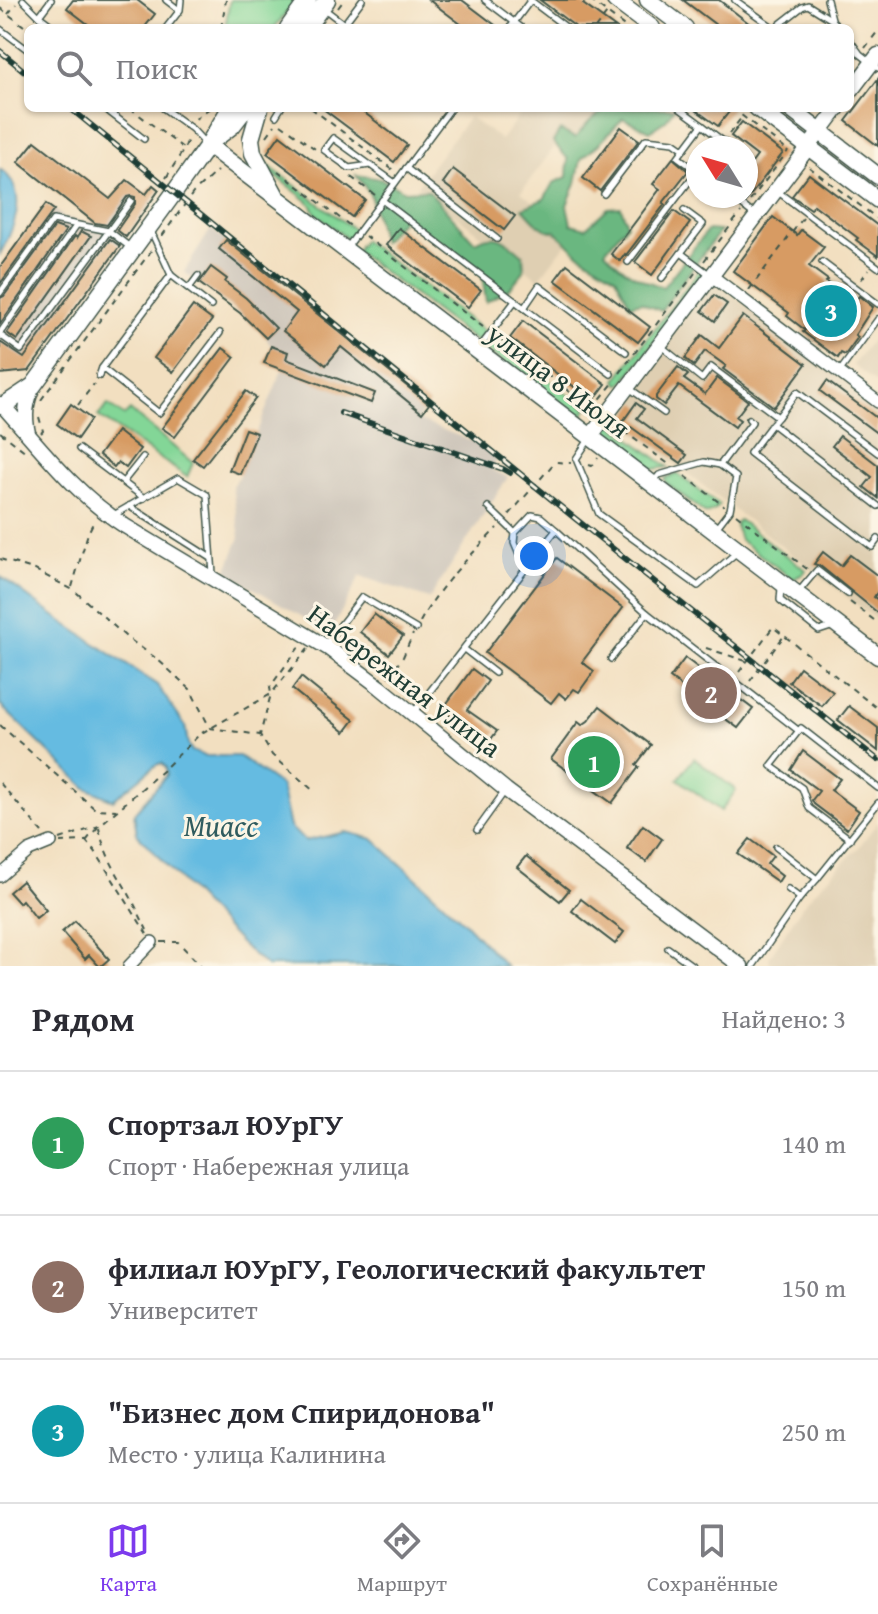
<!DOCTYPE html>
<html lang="ru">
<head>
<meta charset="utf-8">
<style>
	:root { --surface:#fff; --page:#f7f7f7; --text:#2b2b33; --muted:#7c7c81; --line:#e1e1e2; --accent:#7c3aed }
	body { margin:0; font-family:"Gentium Book Plus",serif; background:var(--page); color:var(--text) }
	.compass { position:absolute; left:686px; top:136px; width:72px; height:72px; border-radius:50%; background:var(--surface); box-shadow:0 2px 6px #0004; rotate:307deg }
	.you { position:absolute; left:534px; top:556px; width:28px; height:28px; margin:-20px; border:6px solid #fff; border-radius:50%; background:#1a73e8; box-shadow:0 0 0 12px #1a73e833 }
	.badge { display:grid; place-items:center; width:52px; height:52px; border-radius:50%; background:var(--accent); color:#fff; font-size:26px; font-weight:700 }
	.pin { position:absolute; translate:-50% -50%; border:4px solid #fff; box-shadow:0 2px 8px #0006 }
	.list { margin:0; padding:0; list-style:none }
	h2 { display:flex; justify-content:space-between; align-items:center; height:104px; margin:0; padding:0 32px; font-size:34px }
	h2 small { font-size:26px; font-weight:400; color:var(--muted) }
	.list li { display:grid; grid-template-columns:52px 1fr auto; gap:24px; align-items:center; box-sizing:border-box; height:144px; padding:0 32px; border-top:2px solid var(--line) }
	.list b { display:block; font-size:30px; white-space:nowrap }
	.list p { margin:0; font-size:26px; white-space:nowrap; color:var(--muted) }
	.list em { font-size:26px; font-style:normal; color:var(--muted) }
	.icon { flex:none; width:44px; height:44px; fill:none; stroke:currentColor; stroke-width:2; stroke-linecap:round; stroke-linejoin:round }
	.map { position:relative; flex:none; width:878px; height:966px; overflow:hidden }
	.search { position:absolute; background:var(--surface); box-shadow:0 2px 6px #0004; left:24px; right:24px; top:24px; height:88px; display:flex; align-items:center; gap:20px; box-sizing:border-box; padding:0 28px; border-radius:12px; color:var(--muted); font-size:30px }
	.sheet { height:536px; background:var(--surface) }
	nav { display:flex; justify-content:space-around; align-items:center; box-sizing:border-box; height:112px; border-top:2px solid var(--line); background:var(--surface); font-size:22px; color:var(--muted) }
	nav a { display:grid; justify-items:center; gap:4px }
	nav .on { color:var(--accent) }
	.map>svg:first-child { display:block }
	.built { fill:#dfcfb2 }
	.industrial { fill:#cbc3b8 }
	.green { fill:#83d697; stroke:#518a66; stroke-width:2 }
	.forest { fill:#6ab780; stroke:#447a5a; stroke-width:2 }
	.water { fill:#65bbe1; stroke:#427c8a; stroke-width:2 }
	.building { fill:#d79b63 }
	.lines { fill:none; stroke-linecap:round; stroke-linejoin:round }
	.service-casing { stroke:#3f5549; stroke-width:8 }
	.minor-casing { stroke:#3f5549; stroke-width:14 }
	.tertiary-casing { stroke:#3f5549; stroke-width:17 }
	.primary-casing { stroke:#3f5549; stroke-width:19 }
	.path { stroke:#3f5549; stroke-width:2; stroke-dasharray:6 6; stroke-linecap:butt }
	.service { stroke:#fff; stroke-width:5 }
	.minor { stroke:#fff; stroke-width:11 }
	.tertiary { stroke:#fff; stroke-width:14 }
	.primary { stroke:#fff; stroke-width:16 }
	.rail-casing { stroke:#1f3d34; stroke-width:6 }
	.rail { stroke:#fcf5e5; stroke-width:3; stroke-dasharray:9; stroke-linecap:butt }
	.labels { text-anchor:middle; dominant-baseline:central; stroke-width:6; stroke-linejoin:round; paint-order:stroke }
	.street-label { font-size:28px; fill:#1f3d34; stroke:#fcf5e5 }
	.water-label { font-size:30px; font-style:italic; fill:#305c5f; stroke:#fcf5e5 }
</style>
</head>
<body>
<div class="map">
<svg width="878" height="966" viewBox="0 0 878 966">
	<rect width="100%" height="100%" fill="#fcf5e5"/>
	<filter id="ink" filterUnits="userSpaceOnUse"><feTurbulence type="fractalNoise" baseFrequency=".0125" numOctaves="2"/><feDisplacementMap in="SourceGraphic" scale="16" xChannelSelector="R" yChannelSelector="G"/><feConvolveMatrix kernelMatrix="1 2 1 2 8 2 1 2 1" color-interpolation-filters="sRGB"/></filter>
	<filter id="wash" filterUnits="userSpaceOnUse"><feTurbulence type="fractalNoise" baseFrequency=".006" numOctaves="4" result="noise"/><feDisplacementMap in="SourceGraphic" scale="32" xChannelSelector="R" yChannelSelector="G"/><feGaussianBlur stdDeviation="1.8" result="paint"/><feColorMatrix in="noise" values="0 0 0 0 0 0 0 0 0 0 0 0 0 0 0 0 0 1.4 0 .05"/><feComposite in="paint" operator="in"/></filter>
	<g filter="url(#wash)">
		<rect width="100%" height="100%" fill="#f2dfc0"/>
		<g class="built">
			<polygon points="524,108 615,108 582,152 562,137 521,192 574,233 539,279 417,186 469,117 501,140"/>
			<polygon points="713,281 878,406 878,621 612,415"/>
			<polygon points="878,331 878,385 853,365"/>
			<polygon points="878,822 878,966 771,966 769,958 803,905 819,887 858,848"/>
		</g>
		<g class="industrial">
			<polygon points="127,180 154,200 29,371 0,374 0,267 46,204 64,217 89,223"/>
			<polygon points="211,229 429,404 417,420 477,443 497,457 492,470 508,477 429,599 360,576 330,633 226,572 240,537 232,486 240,474 282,370 264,363 271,346 266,338 240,314 184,272"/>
		</g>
		<g class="green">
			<polygon points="230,0 297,0 274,28 225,28"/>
			<polygon points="262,161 356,231 349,240 316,214 311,204 300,195 265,168"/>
			<polygon points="363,240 485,332 477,342 356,251"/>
			<polygon points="700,269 706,274 622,384 618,384 616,380"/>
			<polygon points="493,338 587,409 580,420 485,349"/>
			<polygon points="108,405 124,416 130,410 193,463 187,477 98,416"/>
			<polygon points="611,424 668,467 647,470 609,440 607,429"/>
			<polygon points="677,474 719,505 715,510 706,514 666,483 665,478"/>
			<polygon points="739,520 806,570 803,574 793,579 740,540 735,524"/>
			<polygon points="694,758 736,790 721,811 678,779"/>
		</g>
		<g class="forest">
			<path d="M607,108H674L666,120L650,131L623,118L599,144L581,159L576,183L567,205L571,224L586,228L608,208L621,207L627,224L605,251C623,272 638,279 663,287L708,230L720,231L661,311L641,302L630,305L616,277L578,253L555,231C542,232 531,217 523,208L544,199L553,183L567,177L568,159L553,142L560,130L575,138L589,122Z"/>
			<path d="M356,175L381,179L405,191L428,190L475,242C498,230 505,240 523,255L524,271L510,288L486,302L482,275L405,217L382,242L370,194Z"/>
		</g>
		<g class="water">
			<path d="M0,169C30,190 15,227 0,254Z"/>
			<polygon points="0,576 57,618 157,685 185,726 188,744 192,751 204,756 239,756 281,786 290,827 305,841 346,832 373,839 463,921 506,966 266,966 241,944 137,834 134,813 167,775 166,768 162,763 156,765 113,800 86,788 0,705"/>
		</g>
		<g id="blocks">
			<g class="building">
				<polygon points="73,0 137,0 155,14 144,28 93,28 67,8"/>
				<polygon points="429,0 462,0 499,28 466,28"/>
				<polygon points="540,0 586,0 583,4 616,28 577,28"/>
				<polygon points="683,0 719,0 755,28 720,28"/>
				<polygon points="878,79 878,146 846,121"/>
				<polygon points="322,108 358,108 407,145 394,162"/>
				<polygon points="693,108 732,108 718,126"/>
				<polygon points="742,122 783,153 746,201 746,171 757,156 731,136"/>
				<polygon points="621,127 639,140 600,191 583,178"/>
				<polygon points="280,135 365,200 352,217 267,153"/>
				<polygon points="35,141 110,199 127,180 146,194 153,185 159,190 126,237 117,230 135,204 135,197 131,196 127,197 107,225 95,223 18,162"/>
				<polygon points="673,158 688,171 663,203 665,204 626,255 625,254 620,261 611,254 660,189 653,184"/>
				<polygon points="453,169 515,216 504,230 443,183"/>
				<polygon points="809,174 878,226 878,256 856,240 858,238 814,205 811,209 792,196"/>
				<polygon points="46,204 54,210 0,284 0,267"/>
				<polygon points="674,211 690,223 652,275 635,262"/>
				<polygon points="773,217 797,235 801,230 824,247 809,266 828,280 826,282 854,303 859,296 873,307 855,335 858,337 845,355 841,353 838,358 803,332 805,330 787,316 789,313 733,271"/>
				<polygon points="55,226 66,230 0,324 0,298 4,296"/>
				<polygon points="399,228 481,290 468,307 386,245"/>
				<polygon points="81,231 91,236 17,340 7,333 75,236 77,238"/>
				<polygon points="110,239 120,246 29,371 0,374 0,342 24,358"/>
				<polygon points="226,240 429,404 422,413 341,347 326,365 283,331 297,312 219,249"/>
				<polygon points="567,264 650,327 638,342 555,280"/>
				<polygon points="211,267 227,279 225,282 246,298 276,328 266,338 240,313 199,283"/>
				<polygon points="714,295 727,304 715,321 702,311"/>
				<polygon points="193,306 212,320 173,372 154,358"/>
				<polygon points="743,316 806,364 774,407 723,369 726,366 705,351 694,366 685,358 702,335 719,348"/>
				<polygon points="523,321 606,384 593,401 510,338"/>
				<polygon points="271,346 288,352 286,359 375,393 371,403 264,363"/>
				<polygon points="223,348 235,357 175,437 162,428"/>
				<polygon points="678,367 688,375 684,379 705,394 717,378 748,401 736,417 740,420 735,427 679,386 664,405 656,399 656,396"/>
				<polygon points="827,381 878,419 878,434 820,391"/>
				<polygon points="246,391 256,398 203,466 193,459"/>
				<polygon points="636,403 644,409 637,418 687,455 681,463 631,427 628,430 621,424"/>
				<polygon points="71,404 91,419 77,439 57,424"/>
				<polygon points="245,429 257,433 240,474 229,470"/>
				<polygon points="117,431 140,449 126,468 118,462 114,467 99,455"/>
				<polygon points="840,436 878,465 878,498 864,487 872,477 832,446"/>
				<polygon points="823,552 841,566 850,555 878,576 878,591 874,597 878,600 878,613 820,566 814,564"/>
				<polygon points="557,558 623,608 582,662 594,671 579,692 574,689 566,699 559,693 551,703 485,653"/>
				<polygon points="374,614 403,636 389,654 360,632"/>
				<polygon points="685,658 753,709 738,728 670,678"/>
				<polygon points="800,667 833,692 822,706 789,682"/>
				<polygon points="472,669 488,681 467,710 497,731 488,743 442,710"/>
				<polygon points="301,677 354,720 345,732 292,689"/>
				<polygon points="600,706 651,745 636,765 639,767 612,803 551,759 578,722 582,725 588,721"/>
				<polygon points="849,706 878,728 878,751 838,720"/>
				<polygon points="803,751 840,779 831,790 859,811 847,829 814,804 812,800 819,791 791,770"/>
				<polygon points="643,825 662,839 646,862 627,848"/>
				<polygon points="750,839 773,856 767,864 782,876 778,882 738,854"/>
				<polygon points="526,856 569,890 560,901 517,867"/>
				<polygon points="22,881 46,910 36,918 22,900 19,903 9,892"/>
				<polygon points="581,899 624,932 615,944 572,911"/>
				<polygon points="75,921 109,959 101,966 99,966 89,955 85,959 62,932"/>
			</g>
		</g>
	</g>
	<g filter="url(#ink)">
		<use href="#blocks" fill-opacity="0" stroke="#3f5549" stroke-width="2"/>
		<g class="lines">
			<defs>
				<g id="service">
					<polyline points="23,0 39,16 55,28"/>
					<polyline points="166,0 179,10"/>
					<polyline points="485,0 522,28"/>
					<polyline points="530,0 567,28"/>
					<polyline points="735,0 774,28"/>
					<polyline points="827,0 832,19"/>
					<polyline points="323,8 344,24 362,0"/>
					<polyline points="39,16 51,0"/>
					<polyline points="166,28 180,10 181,0"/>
					<polyline points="510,28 530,1"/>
					<polyline points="775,28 802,7 808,5 832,20 840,28"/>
					<polyline points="0,29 28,50"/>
					<polyline points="850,40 860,54 878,68"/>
					<polyline points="104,108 144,139"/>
					<polyline points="163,108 192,129 204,142"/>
					<polyline points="679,108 702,125 678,157 697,171"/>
					<polyline points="276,116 281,108"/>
					<polyline points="702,125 732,148"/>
					<polyline points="370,165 349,168 324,150 333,138 395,183"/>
					<polyline points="406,168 497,239"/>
					<polyline points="777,191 878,267"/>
					<polyline points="604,194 646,139 674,142 684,149"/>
					<polyline points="730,196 756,216"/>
					<polyline points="382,200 611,374"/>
					<polyline points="150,229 171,275 211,306"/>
					<polyline points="346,249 451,108"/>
					<polyline points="681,253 709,274"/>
					<polyline points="628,262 697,171"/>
					<polyline points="822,262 878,304"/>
					<polyline points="171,275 102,368 159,413 220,333"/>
					<polyline points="662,278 703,224 684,210"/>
					<polyline points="189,288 198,276"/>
					<polyline points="0,293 53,220 109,231 131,248"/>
					<polyline points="524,308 539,286 626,352"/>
					<polyline points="0,333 76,226"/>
					<polyline points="0,335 21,350 131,201"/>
					<polyline points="661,346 702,379 711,367 778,417 772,424"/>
					<polyline points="480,347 515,301"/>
					<polyline points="840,371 878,319"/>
					<polyline points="99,376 102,368"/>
					<polyline points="629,388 664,413"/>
					<polyline points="778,417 797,392 878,453"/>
					<polyline points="590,438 576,459 599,514 698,586 736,553"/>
					<polyline points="79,449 144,498"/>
					<polyline points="720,465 752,422 749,419"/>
					<polyline points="654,481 659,475 704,462 720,465 736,477 730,510 717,527"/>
					<polyline points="123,482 143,457"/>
					<polyline points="129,506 211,558"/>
					<polyline points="878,506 772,424 750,453 872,547 878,539"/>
					<polyline points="488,507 515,533 514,543 525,569"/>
					<polyline points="112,516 178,478 207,495 213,574"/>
					<polyline points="515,533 532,515 541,517 556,530"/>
					<polyline points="781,588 780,600 819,631 834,626"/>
					<polyline points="800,590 817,570 848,594"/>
					<polyline points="325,645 362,597 416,629"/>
					<polyline points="464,649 495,673"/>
					<polyline points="611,659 647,613 799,731"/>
					<polyline points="413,713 556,530 647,613"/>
					<polyline points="477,830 505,791"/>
					<polyline points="850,839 809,808 802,788 771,766 801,728 878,788"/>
					<polyline points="776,847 817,879"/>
					<polyline points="788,889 800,898"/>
					<polyline points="668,948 693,966"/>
					<polyline points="753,966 800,898 817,879 878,803"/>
				</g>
				<g id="minor">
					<polyline points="712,276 878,402"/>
					<polyline points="0,876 29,851 51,842"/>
					<polyline points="129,966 152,942"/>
				</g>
				<g id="tertiary">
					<polyline points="850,92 878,55"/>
					<path d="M3,406C42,449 76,495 125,526L328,648L380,687L506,790L741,966"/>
					<path d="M28,433C24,415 26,403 33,386"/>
					<polyline points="590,437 838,108"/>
				</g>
				<g id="primary">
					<polyline points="615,0 652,28"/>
					<polyline points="648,0 685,28"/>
					<polyline points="288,28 308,0"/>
					<polyline points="306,28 327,0"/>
					<polyline points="260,108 251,139 253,153 275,194"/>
					<polyline points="757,108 878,200"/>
					<polyline points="789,108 878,176"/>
					<polyline points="215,139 232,126 246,108"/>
					<polyline points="208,145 878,656"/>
					<polyline points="0,405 3,406 33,386 174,193 208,145 230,108"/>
				</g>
			</defs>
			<use href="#service" class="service-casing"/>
			<use href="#minor" class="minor-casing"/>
			<use href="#tertiary" class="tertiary-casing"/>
			<use href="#primary" class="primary-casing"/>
			<g class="path">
				<polyline points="590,0 627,28"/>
				<polyline points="0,8 28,29"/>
				<polyline points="338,8 344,0"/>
				<polyline points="8,14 16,4"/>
				<polyline points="221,28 226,0"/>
				<polyline points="595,28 607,13"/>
				<polyline points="865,48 878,31"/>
				<polyline points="850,68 856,59"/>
				<polyline points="130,108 183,148"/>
				<polyline points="311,108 393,170"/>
				<polyline points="732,108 788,151"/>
				<polyline points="819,108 820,108"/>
				<polyline points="196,119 197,117 210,108"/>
				<polyline points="281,124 318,151"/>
				<polyline points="729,134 742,117"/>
				<polyline points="267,136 275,125"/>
				<polyline points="809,167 878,219"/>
				<polyline points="278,171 353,228"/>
				<polyline points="351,177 375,195"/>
				<polyline points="166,178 184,149 189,137"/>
				<polyline points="750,201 788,151"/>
				<polyline points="162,236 193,193 217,171"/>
				<polyline points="365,236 483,327"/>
				<polyline points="704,261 741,212"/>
				<polyline points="861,280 869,269"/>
				<polyline points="749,290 803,218"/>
				<polyline points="498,338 595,411"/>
				<polyline points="634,354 695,273"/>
				<polyline points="620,373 630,359"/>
				<polyline points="41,400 151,251"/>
				<polyline points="78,405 94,384"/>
				<polyline points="593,408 614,382"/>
				<polyline points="39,417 43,431 41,433"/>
				<polyline points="614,424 670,465"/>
				<polyline points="0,432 26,452 27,450"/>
				<polyline points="589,465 592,466 598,458"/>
				<polyline points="685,476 724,506"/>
				<polyline points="736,514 807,569"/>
				<polyline points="509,515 555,462 571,463"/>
				<polyline points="0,559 33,569 75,591 126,637 157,659 190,689 210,728 260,735"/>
				<polyline points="72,587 88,533 94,521"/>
				<polyline points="850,602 878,623"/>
				<path d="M420,622C439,586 469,557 497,528"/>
				<polyline points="299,647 270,687 271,694 260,735 272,755 315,792"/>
				<polyline points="706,648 746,661"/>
				<polyline points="739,672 773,627 878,709"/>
				<polyline points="388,677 403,657 413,634"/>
				<polyline points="750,681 784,636"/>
				<polyline points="0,725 95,809 116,810"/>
				<polyline points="0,783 42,832"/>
				<path d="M99,828C104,853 116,872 129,894C135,905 141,918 147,930"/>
				<polyline points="60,839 99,826 162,771 200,734 271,694 308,649"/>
				<polyline points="86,841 98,827"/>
				<polyline points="60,842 86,841 95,851 147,934"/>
				<polyline points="161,942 178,942 201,966"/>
			</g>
			<use href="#service" class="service"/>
			<use href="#minor" class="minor"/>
			<use href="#tertiary" class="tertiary"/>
			<use href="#primary" class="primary"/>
			<defs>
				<g id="rail">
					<polyline points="0,51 28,74"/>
					<polyline points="70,108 572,516 878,760"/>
					<polyline points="341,413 503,469 510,473"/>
				</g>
			</defs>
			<use href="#rail" class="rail-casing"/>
			<use href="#rail" class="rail"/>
		</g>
	</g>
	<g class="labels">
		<g class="street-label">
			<text transform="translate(559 380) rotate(37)">улица 8 Июля</text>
			<text transform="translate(405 680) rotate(37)">Набережная улица</text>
		</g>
		<g class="water-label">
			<text x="221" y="825">Миасс</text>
		</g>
	</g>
</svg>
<svg class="compass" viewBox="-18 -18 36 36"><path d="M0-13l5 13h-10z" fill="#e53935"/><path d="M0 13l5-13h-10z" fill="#7c7c81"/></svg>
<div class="you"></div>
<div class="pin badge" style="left:594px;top:762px;background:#2e9e5b">1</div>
<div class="pin badge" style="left:711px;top:693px;background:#8d6e63">2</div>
<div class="pin badge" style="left:831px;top:311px;background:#0f9aa8">3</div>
<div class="search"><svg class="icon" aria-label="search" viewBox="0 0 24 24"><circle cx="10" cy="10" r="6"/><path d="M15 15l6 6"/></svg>Поиск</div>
</div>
<section class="sheet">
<h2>Рядом<small>Найдено: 3</small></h2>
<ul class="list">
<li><span class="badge" style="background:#2e9e5b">1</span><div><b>Спортзал ЮУрГУ</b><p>Спорт · Набережная улица</p></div><em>140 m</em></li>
<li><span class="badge" style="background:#8d6e63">2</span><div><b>филиал ЮУрГУ, Геологический факультет</b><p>Университет</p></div><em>150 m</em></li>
<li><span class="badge" style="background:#0f9aa8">3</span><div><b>&quot;Бизнес дом Спиридонова&quot;</b><p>Место · улица Калинина</p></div><em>250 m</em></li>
</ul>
</section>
<nav>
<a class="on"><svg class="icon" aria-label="map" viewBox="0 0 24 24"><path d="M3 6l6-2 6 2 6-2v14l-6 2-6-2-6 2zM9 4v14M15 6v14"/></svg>Карта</a>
<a><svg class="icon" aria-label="directions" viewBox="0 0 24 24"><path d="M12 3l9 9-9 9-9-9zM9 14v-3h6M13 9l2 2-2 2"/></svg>Маршрут</a>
<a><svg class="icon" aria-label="saved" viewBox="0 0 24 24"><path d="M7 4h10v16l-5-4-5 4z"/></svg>Сохранённые</a>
</nav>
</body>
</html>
